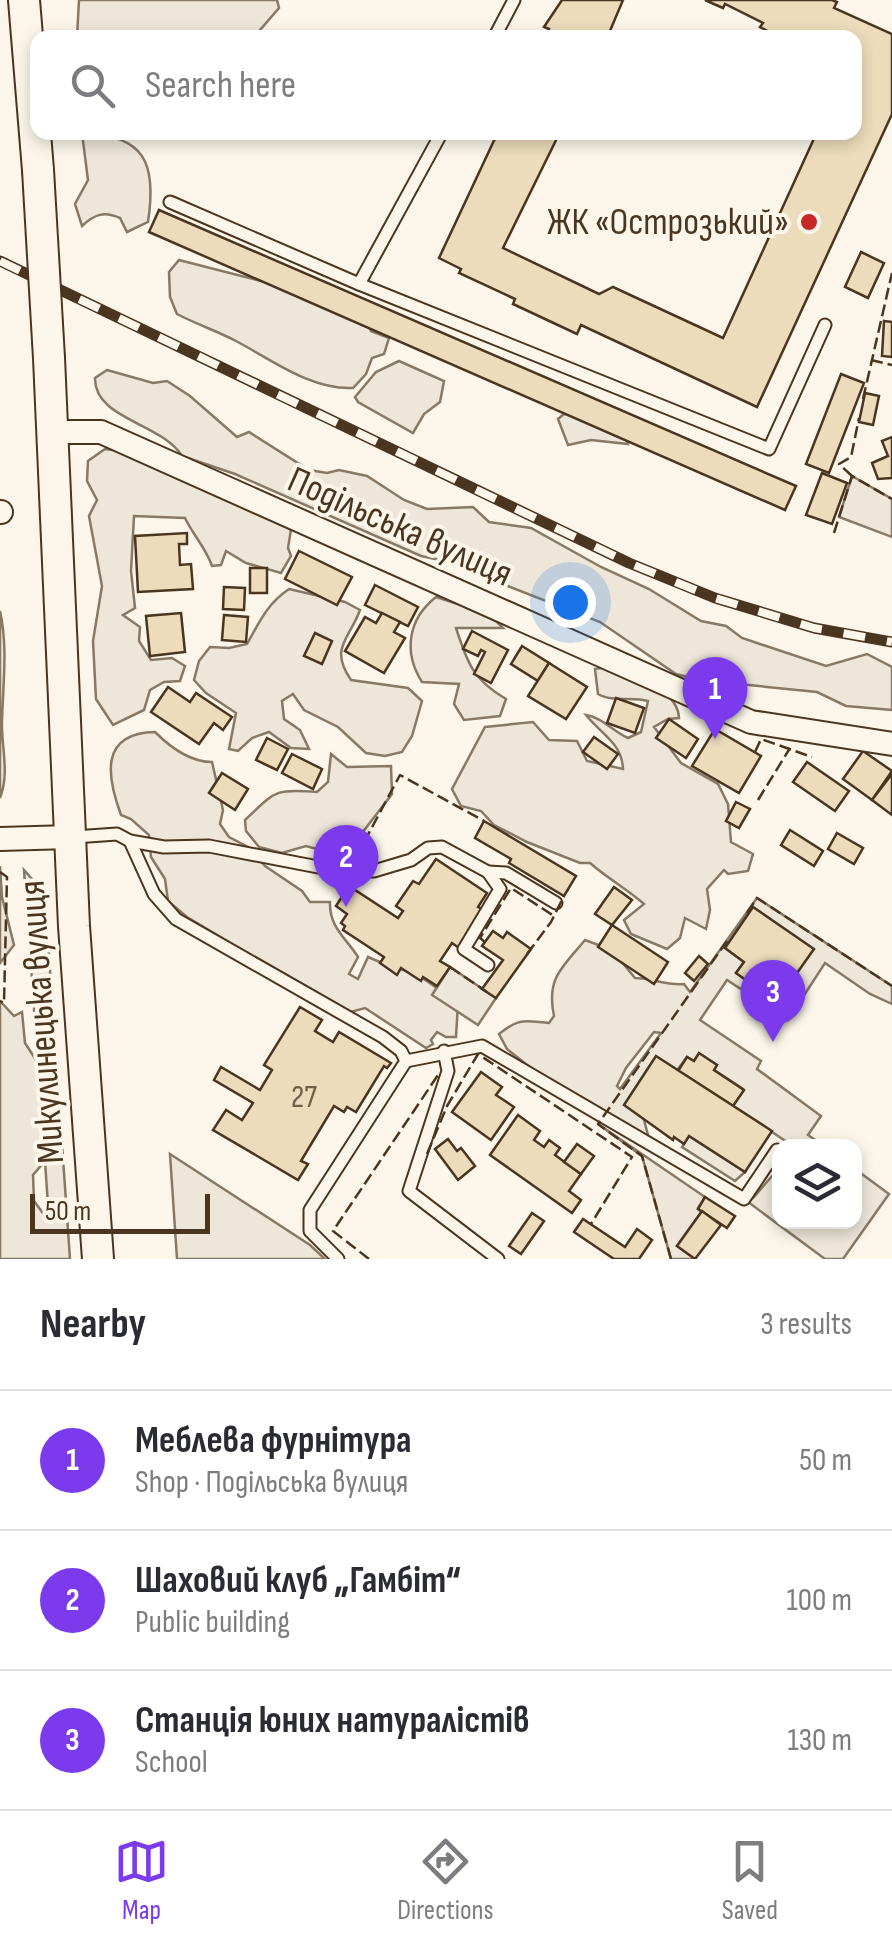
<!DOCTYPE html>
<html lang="en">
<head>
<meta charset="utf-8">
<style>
	:root { --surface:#fff; --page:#f7f7f7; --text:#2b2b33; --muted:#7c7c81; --line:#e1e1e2; --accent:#7c3aed }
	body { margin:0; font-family:"Sofia Sans Condensed",sans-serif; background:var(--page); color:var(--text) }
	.controls { position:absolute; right:30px; bottom:30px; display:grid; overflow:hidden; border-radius:20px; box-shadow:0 5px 15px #0003 }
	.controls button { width:90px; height:90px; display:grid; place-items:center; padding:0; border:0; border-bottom:2px solid var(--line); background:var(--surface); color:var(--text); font:50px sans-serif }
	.scale { position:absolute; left:30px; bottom:25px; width:180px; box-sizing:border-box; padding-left:10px; border:5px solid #4a3520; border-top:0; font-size:28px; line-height:35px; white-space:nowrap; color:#4a3520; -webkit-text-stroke:8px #fbf6e9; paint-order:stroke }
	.you { position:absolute; left:570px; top:602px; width:35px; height:35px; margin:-25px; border:8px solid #fff; border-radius:50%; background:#1a73e8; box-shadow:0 0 0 15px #1a73e833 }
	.badge { display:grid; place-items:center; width:65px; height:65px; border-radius:50%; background:var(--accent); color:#fff; font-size:32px; font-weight:700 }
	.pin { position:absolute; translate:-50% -82px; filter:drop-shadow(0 2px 5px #0008) }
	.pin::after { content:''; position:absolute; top:52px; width:35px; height:30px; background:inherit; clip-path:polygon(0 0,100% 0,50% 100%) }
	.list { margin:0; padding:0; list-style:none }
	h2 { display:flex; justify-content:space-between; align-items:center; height:130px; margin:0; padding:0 40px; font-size:42px }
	h2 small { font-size:32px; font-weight:400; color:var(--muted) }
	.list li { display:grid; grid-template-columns:65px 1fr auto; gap:30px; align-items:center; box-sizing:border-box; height:140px; padding:0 40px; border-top:2px solid var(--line) }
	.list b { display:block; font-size:38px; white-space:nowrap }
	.list p { margin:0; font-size:32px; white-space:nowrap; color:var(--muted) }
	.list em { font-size:32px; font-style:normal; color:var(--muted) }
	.icon { flex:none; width:55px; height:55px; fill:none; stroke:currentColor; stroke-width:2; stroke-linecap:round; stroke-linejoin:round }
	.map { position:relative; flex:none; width:892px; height:1259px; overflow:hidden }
	.search { position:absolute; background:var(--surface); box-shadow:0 5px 15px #0003; left:30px; right:30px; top:30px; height:110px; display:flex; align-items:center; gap:25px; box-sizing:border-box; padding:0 35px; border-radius:20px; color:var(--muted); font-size:38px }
	.sheet { height:550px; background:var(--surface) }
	nav { display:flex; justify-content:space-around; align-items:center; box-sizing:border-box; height:140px; border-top:2px solid var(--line); background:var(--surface); font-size:28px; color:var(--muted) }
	nav a { display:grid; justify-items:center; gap:5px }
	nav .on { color:var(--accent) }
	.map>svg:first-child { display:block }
	.green { fill:#ede6d9; stroke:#887966; stroke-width:2.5; fill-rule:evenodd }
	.parking { fill:#ede7d9; stroke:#887966; stroke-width:2.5 }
	.building { fill:#ecdcbc; stroke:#4a3520; stroke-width:2.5 }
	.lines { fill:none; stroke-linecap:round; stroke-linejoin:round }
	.lane-casing { stroke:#4a3520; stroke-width:15 }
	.street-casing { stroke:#4a3520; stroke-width:26 }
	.secondary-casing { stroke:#4a3520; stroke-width:34 }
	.lane { stroke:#fbf6e9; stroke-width:11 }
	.street { stroke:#fbf6e9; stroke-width:22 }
	.secondary { stroke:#fbf6e9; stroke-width:30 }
	.rail-casing { stroke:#4a3520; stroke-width:11 }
	.rail { stroke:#fbf6e9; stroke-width:8; stroke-dasharray:22; stroke-linecap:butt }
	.secondary-bridge-casing { stroke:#4a3520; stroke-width:34; stroke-linecap:butt }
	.secondary-bridge { stroke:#fbf6e9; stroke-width:30 }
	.fence { stroke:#4a3520; stroke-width:2.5; stroke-dasharray:12 5; stroke-linecap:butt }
	.poi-dot { fill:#c62828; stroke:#fbf6e9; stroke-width:4 }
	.labels { text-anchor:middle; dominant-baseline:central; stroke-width:8; stroke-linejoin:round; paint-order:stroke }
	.number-label { font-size:32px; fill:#725f47 }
	.poi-label { font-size:38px; fill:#4a3520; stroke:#fbf6e9; text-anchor:end }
	.street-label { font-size:38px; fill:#4a3520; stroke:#fbf6e9 }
</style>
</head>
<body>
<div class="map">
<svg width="892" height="1259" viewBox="0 0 892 1259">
	<rect width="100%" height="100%" fill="#fbf6e9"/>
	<g class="green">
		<polygon points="79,0 277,0 279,8 254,37 77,37"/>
		<path d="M82,133C145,135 157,163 148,222L127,232L120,218C104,211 95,214 82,226L75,204L88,180Z"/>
		<path d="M179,260L292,289L367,317L371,331L389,338L384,354L372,358L366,374L353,388C311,390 272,360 236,341C217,331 196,324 177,314L170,297L169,272Z"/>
		<polygon points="399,361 444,381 440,402 424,414 413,433 358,402 355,397 376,372"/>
		<path d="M107,370L153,383L167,381L190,396L237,437L249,432L309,470L327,473L339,470L367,476L404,500L427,509L473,507L489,522L531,528L601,567L649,589L701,621L726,626L742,638L826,666L867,654L892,667V710L846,706L817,692L699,680L676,674L600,622L505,585L474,567L421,556L235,474L182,456C162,423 94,419 95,378Z"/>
		<polygon points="564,414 576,414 625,428 628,444 591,440 568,445 558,419"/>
		<path d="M105,449L122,451L292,523L288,548L291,556L281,573L246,563L226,551L221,565L212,566C206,548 193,535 185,518L134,516L131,571L135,608L123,615L140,627L139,641L151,660L172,658L185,666L180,681L164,682L150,690L144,710L113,725L96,699L93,641L102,586L89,516L97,500L87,481L88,461Z"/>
		<polygon points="852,476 892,499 892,537 839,517"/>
		<path d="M289,589L345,602L360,610C349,640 329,648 351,680L408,688L422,701L412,736L402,752L385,756L366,753L338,727L304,710L293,694L282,701L284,719L300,730L309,749L291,748L269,732L252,738L238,751L229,749L236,713L206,693L194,680L199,661L210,647L229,648L247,644C260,621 267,604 289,589Z"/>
		<path d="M436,597L489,614L503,628H456C467,662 473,680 506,699L500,716L464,720L454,704L459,684L422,682C403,652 408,619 436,597Z"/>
		<path d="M0,611C8,647 3,684 2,721C1,747 10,772 0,798Z"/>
		<path d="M612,666C634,677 678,689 679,718L668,719L654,727L681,763L718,784L728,804L731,842L753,854L748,871L728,874L724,870L707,889L710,910L706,929L685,918L680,938L667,949L631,934L624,920L644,904C627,889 607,878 590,863H580L527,842L494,825L481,811L461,806L452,789L485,727L533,722L549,740L577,741L587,761L623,769C622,743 601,734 586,715C601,717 613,731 628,738L641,732L648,701C633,697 611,702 598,694L595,669Z"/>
		<path d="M155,732C170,747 191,762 212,762L223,810L220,824L229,837L250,848L265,866L302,891L310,902H330C329,927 346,938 358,957L349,974L358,979L368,957L394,968L414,972L458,1003L456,1037H446L437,1032L431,1040L433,1044L426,1048L365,1008L347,1013L187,917L168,901L165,879L151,857L149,835L131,819L121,815C107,777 99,733 155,732Z"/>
		<path d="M331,754L347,767L391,766L392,794L362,833L346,845L324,851L306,846L282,853L259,847L246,831L245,820C275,792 274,788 317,792L328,782Z"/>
		<polygon points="0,866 2,897 14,945 0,963"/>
		<path d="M24,870L39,887L46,913L70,1259H0V1001L14,1016L22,1012L25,1043L38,1063ZM45,1161L49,1220H48L34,1201L33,1175Z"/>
		<path d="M757,898L892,986V1004L870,994L825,963L788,1020L727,980L700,1020L761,1061L757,1069L821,1116L808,1135L824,1146H793L733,1106L743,1089L714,1070L717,1065L699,1054L694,1061L687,1057L643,1116L649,1139L614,1127L598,1107L536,1072L507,1049L499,1034C520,1017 525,1021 549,1023L554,1016C546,978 562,968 585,940L612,950L635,978C653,978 666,986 684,984L690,992ZM753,907L813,949L785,989L762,974L754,985L736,973L744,962L725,948ZM654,1032L661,1033L620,1089L617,1086L626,1068Z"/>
		<polygon points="598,1124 705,1197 698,1208 702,1211 677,1246 695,1259 671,1259 642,1156"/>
		<polygon points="689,1136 745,1172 735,1181 682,1147"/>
		<polygon points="170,1154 310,1245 325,1259 177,1259"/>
		<polygon points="779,1168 780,1222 854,1222 855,1169 889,1194 843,1259 825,1259 744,1199 753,1198"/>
	</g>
	<polygon class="parking" points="450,967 496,998 478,1025 432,995"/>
	<g class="building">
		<polygon points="562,0 623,0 607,38 545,38 549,29 544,27"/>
		<polygon points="705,0 832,0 837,2 834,8 892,34 892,114 757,407 581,325 577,334 513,304 515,299 459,273 461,269 439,258 498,132 560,132 503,248 599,294 613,287 723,338 817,132 854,132 854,38 781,38 760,27 763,23 725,4 723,8"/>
		<polygon points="159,210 796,486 785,510 149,232"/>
		<polygon points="861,252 884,263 868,298 845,287"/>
		<polygon points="884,321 892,322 892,357 882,356"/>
		<polygon points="841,374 864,383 829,473 806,464"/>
		<polygon points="865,393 879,396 873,425 859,422"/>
		<polygon points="892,437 892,478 878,479 872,463 888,456 882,441"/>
		<polygon points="822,473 847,483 832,524 806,515"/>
		<polygon points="187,533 187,544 179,544 180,565 191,564 193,589 138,592 135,536"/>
		<polygon points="299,551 352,577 337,605 285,579"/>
		<rect x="250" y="568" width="17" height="25"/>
		<polygon points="375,585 418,607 408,626 365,605"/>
		<polygon points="224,587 245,588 244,610 223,609"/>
		<polygon points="181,613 185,652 150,656 146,616"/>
		<polygon points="382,613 400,622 394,632 405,638 384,673 345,651 365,617 376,623"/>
		<polygon points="224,615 248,617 246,642 222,640"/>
		<polygon points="472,631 508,650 491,683 474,674 485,652 481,650 478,656 463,649"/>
		<polygon points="315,633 332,641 322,664 304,656"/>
		<polygon points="522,646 549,663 538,681 511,664"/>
		<polygon points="549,663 587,687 566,719 528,696"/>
		<polygon points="168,687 190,702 196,693 232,717 223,730 214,723 199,744 151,712"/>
		<polygon points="616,698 644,708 635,733 607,723"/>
		<polygon points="669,719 698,739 686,758 656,738"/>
		<polygon points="715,729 761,756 739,793 692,766"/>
		<polygon points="594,737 618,754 607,769 583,752"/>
		<polygon points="267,738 288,749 277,770 256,760"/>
		<polygon points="863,751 892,771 872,800 843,779"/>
		<polygon points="292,754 322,769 313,789 282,773"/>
		<polygon points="807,762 849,791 835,811 793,782"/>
		<polygon points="222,773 248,789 235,810 209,793"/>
		<polygon points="892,774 892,815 872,800"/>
		<polygon points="736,802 750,809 739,828 726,821"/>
		<polygon points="484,821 576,876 564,896 509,863 511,859 475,838"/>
		<polygon points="790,830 823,851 814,866 781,845"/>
		<polygon points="837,833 863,848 854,864 828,849"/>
		<polygon points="436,859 487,893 478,907 484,910 459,948 452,943 440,961 450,967 437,986 423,977 421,981 401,968 397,975 380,963 384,957 343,930 345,926 341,923 347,914 336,906 349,886 398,918 403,911 396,906 413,881 419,884"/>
		<polygon points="614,887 632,900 612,925 595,914"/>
		<polygon points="753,907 814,949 785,990 762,974 754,986 736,973 744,962 725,948"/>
		<polygon points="612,925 668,962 654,984 598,947"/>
		<polygon points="493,931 503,938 507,932 531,949 496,998 482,989 503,960 482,946"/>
		<polygon points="699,956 708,964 694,981 685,973"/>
		<polygon points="300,1007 322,1020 315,1031 333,1042 339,1032 391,1063 387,1068 384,1066 356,1112 347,1107 344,1112 334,1106 301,1161 308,1164 298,1180 213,1130 226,1110 242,1120 253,1103 214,1080 221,1067 260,1090 272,1070 264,1065"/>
		<polygon points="699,1053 717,1065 714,1070 744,1090 733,1106 678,1071 687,1057 694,1061"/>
		<polygon points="656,1056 772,1131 745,1172 689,1136 684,1144 674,1137 673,1140 624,1105"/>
		<polygon points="481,1072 502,1087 496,1095 514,1107 491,1140 452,1112"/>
		<polygon points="518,1115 540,1131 534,1140 544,1147 549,1140 560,1148 555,1155 581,1174 569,1191 581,1200 572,1213 490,1155"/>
		<polygon points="448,1139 457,1151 461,1148 475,1166 458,1180 435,1149"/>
		<polygon points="577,1144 594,1156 581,1174 564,1162"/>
		<polygon points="705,1197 735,1216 727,1228 698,1209"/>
		<polygon points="702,1211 721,1225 695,1259 677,1246"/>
		<polygon points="532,1213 544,1221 521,1254 509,1246"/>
		<polygon points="583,1219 625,1247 637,1229 652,1240 639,1259 614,1259 574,1232"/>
	</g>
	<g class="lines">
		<defs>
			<g id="lane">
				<polyline points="494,38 514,0"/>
				<polyline points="170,202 359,284 769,449 825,325"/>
				<polyline points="359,284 442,132"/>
				<polyline points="74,837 117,834 130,841 154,894 176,919 383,1037 401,1051 406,1061 310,1210 310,1231 338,1259"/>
				<polyline points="130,841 164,847 209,846 339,871 374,871 411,860 428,848 442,847 488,872 500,889 464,949 488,965"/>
				<polyline points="488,872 506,873 556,903"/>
				<polyline points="444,1051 448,1071 409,1191 498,1259"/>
				<polyline points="406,1061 482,1046 744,1199 777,1150"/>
			</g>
			<g id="street">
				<polyline points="51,432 101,432 751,722 892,744"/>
				<polyline points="0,512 1,512"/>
				<polyline points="0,839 70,837"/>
			</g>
			<g id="secondary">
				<polyline points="24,0 38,170"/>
				<polyline points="49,358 74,926 98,1259"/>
			</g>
		</defs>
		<use href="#lane" class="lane-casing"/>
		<use href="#street" class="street-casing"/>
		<use href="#secondary" class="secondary-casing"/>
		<use href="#lane" class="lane"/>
		<use href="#street" class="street"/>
		<use href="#secondary" class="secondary"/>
		<defs>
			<polyline id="rail" points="0,261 629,563 715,598 814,628 892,642"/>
		</defs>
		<use href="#rail" class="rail-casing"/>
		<use href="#rail" class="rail"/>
		<defs>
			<polyline id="secondary-bridge" points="38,170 49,358"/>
		</defs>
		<use href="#secondary-bridge" class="secondary-bridge-casing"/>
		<use href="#secondary-bridge" class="secondary-bridge"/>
		<g class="fence">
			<polyline points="871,360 892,365"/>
			<polyline points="863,399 892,273"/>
			<polyline points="852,476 839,464 851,457 859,418"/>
			<polyline points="834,533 852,476 892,499"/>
			<polyline points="755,752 761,739 812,757"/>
			<polyline points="758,800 790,748"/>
			<polyline points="356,857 400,775 484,821"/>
			<polyline points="0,872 7,877 4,1003 0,1001"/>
			<polyline points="747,913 757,898 892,986"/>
			<polyline points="485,942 480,938 511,888 554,916"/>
			<polyline points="527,954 551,922 564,896"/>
			<polyline points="450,967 487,992"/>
			<polyline points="427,1154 447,1106 478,1054 632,1157 591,1224"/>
			<polyline points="369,1259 333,1231 438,1075"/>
			<polyline points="671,1259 642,1156 598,1124 727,941"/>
		</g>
	</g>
	<circle class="poi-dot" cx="809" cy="222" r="10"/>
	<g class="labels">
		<g class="number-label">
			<text x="304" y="1097">27</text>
		</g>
		<g class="poi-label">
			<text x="789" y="222">ЖК «Острозький»</text>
		</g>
		<g class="street-label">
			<text transform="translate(400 527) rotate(24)">Подільська вулиця</text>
			<text transform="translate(42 1022) rotate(-94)">Микулинецька вулиця</text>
		</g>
	</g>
</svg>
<div class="controls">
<button><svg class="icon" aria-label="layers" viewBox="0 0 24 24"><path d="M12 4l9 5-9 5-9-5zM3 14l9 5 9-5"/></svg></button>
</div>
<div class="scale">50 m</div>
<div class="you"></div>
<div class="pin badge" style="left:715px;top:739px">1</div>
<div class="pin badge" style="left:346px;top:907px">2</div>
<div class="pin badge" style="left:773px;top:1042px">3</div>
<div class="search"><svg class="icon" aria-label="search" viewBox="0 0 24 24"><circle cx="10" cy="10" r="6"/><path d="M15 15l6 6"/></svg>Search here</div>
</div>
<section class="sheet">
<h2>Nearby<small>3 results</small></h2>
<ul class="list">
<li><span class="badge">1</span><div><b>Меблева фурнітура</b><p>Shop · Подільська вулиця</p></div><em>50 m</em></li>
<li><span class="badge">2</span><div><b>Шаховий клуб „Гамбіт“</b><p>Public building</p></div><em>100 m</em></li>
<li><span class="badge">3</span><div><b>Станція юних натуралістів</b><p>School</p></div><em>130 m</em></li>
</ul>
</section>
<nav>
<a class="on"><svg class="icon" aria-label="map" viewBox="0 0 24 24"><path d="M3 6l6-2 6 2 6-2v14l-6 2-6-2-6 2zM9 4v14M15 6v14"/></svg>Map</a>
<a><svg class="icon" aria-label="directions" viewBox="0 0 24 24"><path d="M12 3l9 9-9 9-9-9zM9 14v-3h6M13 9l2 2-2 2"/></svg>Directions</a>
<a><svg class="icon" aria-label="saved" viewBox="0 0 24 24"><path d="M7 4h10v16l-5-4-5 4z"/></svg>Saved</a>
</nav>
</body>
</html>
